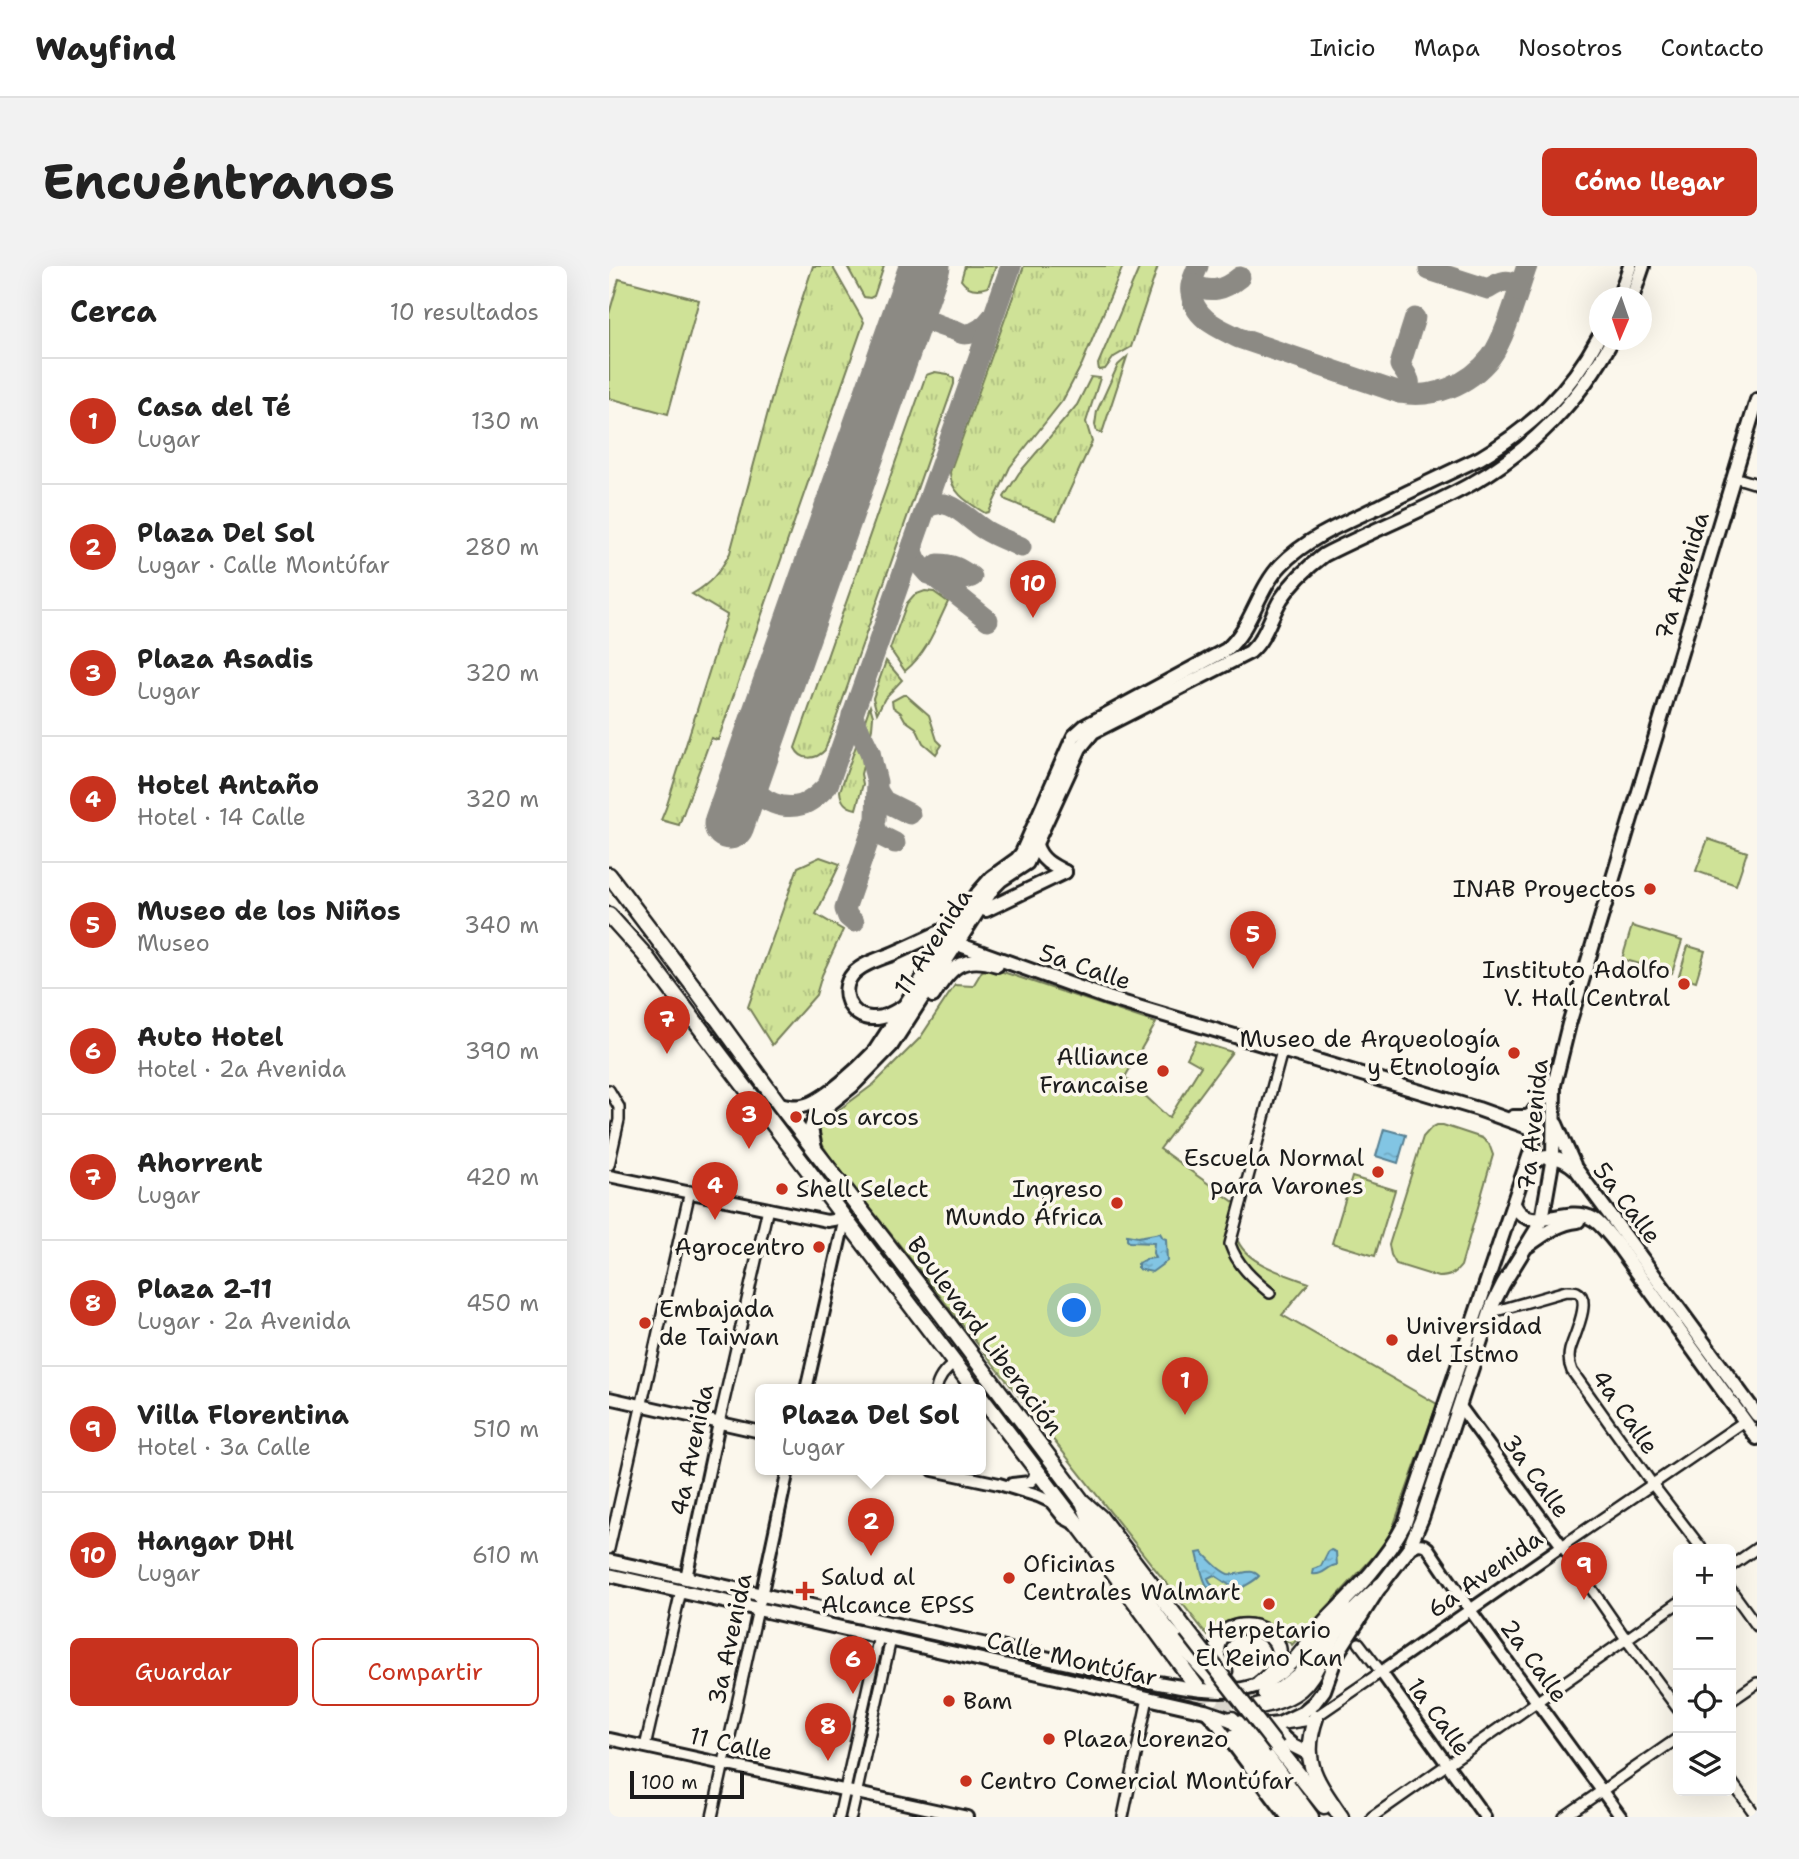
<!DOCTYPE html>
<html lang="es">
<head>
<meta charset="utf-8">
<style>
	:root { --surface:#fff; --page:#f2f2f2; --text:#222; --muted:#767676; --line:#e0e0e0; --accent:#c8321e }
	body { margin:0; font-family:"Shantell Sans",sans-serif; background:var(--page); color:var(--text) }
	.controls { position:absolute; right:21px; bottom:21px; display:grid; overflow:hidden; border-radius:10px; box-shadow:0 7px 28px #0002 }
	.controls button { width:63px; height:63px; display:grid; place-items:center; padding:0; border:0; border-bottom:2px solid var(--line); background:var(--surface); color:var(--text); font:35px sans-serif }
	.compass { position:absolute; left:980px; top:21px; width:63px; height:63px; border-radius:50%; background:var(--surface); box-shadow:0 7px 28px #0002; rotate:182deg }
	.scale { position:absolute; left:21px; bottom:18px; width:114px; box-sizing:border-box; padding-left:7px; border:4px solid #1c1c1c; border-top:0; font-size:19px; line-height:24px; white-space:nowrap; color:#1c1c1c; -webkit-text-stroke:5px #fbf7ec; paint-order:stroke }
	.you { position:absolute; left:466px; top:1045px; width:24px; height:24px; margin:-18px; border:5px solid #fff; border-radius:50%; background:#1a73e8; box-shadow:0 0 0 10px #1a73e833 }
	.badge { display:grid; place-items:center; width:46px; height:46px; border-radius:50%; background:var(--accent); color:#fff; font-size:23px; font-weight:700 }
	.pin { position:absolute; translate:-50% -58px; filter:drop-shadow(0 2px 4px #0008) }
	.pin::after { content:''; position:absolute; top:37px; width:24px; height:21px; background:inherit; clip-path:polygon(0 0,100% 0,50% 100%) }
	.popup { position:absolute; left:146px; top:1118px; width:231px; height:91px; box-sizing:border-box; display:grid; place-content:center; border-radius:10px; background:var(--surface); filter:drop-shadow(0 2px 5px #0005); font-size:23px; white-space:nowrap; color:var(--muted) }
	.popup b { font-size:26px; color:var(--text) }
	.popup::after { content:''; position:absolute; left:50%; top:100%; margin-left:-14px; border:14px solid transparent; border-top-color:var(--surface) }
	.list { margin:0; padding:0; list-style:none }
	h2 { display:flex; justify-content:space-between; align-items:center; height:91px; margin:0; padding:0 28px; font-size:30px }
	h2 small { font-size:23px; font-weight:400; color:var(--muted) }
	.list li { display:grid; grid-template-columns:46px 1fr auto; gap:21px; align-items:center; box-sizing:border-box; height:126px; padding:0 28px; border-top:2px solid var(--line) }
	.list b { display:block; font-size:26px; white-space:nowrap }
	.list p { margin:0; font-size:23px; white-space:nowrap; color:var(--muted) }
	.list em { font-size:23px; font-style:normal; color:var(--muted) }
	.actions { display:flex; gap:14px; padding:21px 28px }
	.actions a { flex:1; padding:16px 0; border:2px solid var(--accent); border-radius:10px; text-align:center; font-size:24px; color:var(--accent) }
	.actions .main { background:var(--accent); color:#fff }
	.icon { flex:none; width:38px; height:38px; fill:none; stroke:currentColor; stroke-width:2; stroke-linecap:round; stroke-linejoin:round }
	.map { position:relative; flex:none; width:1148px; height:1551px; overflow:hidden; border-radius:10px }
	header { display:flex; align-items:center; gap:42px; box-sizing:border-box; height:98px; padding:0 35px; background:var(--surface); border-bottom:2px solid var(--line) }
	header strong { font-size:33px }
	nav { display:flex; gap:38px; margin-inline-start:auto; font-size:24px }
	.intro { display:flex; align-items:center; justify-content:space-between; box-sizing:border-box; height:168px; padding:0 42px }
	h1 { margin:0; font-size:49px }
	.button { padding:18px 32px; border-radius:10px; background:var(--accent); color:#fff; font-size:24px; font-weight:700 }
	main { display:flex; gap:42px; padding:0 42px }
	aside { flex:1; background:var(--surface); border-radius:10px; box-shadow:0 7px 28px #0002 }
	.map>svg:first-child { display:block }
	.grass { fill:url(#grass-tufts); stroke:#767f5a; stroke-width:2 }
	.green { fill:#cfe297; stroke:#767f5a; stroke-width:2 }
	.water { fill:url(#water-ripples); stroke:#598193; stroke-width:2; fill-rule:evenodd }
	.lines { fill:none; stroke-linecap:round; stroke-linejoin:round }
	.taxiway { stroke:#8c8a84; stroke-width:21 }
	.runway { stroke:#8c8a84; stroke-width:51 }
	.trunk-tunnel { stroke:#dad6cd; stroke-width:14; stroke-dasharray:14 7; stroke-linecap:butt }
	.minor-casing { stroke:#1c1c1c; stroke-width:14 }
	.tertiary-casing { stroke:#1c1c1c; stroke-width:16 }
	.secondary-casing { stroke:#1c1c1c; stroke-width:18 }
	.trunk-casing { stroke:#1c1c1c; stroke-width:19 }
	.minor { stroke:#fbf7ec; stroke-width:9 }
	.tertiary { stroke:#fbf7ec; stroke-width:10 }
	.secondary { stroke:#fbf7ec; stroke-width:12 }
	.trunk { stroke:#fbf7ec; stroke-width:14 }
	.trunk-bridge-casing { stroke:#1c1c1c; stroke-width:19; stroke-linecap:butt }
	.trunk-bridge { stroke:#fbf7ec; stroke-width:14 }
	.poi-dot { fill:#c8321e; stroke:#fbf7ec; stroke-width:2.5 }
	.labels { text-anchor:middle; dominant-baseline:central; stroke-width:7; stroke-linejoin:round; paint-order:stroke }
	.street-label { font-size:24px; fill:#1c1c1c; stroke:#fbf7ec }
	.poi-label { font-size:24px; fill:#1c1c1c; stroke:#fbf7ec; text-anchor:start }
</style>
</head>
<body>
<header>
<strong>Wayfind</strong>
<nav><a>Inicio</a><a>Mapa</a><a>Nosotros</a><a>Contacto</a></nav>
</header>
<div class="intro"><h1>Encuéntranos</h1><a class="button">Cómo llegar</a></div>
<main>
<aside>
<h2>Cerca<small>10 resultados</small></h2>
<ul class="list">
<li><span class="badge">1</span><div><b>Casa del Té</b><p>Lugar</p></div><em>130 m</em></li>
<li><span class="badge">2</span><div><b>Plaza Del Sol</b><p>Lugar · Calle Montúfar</p></div><em>280 m</em></li>
<li><span class="badge">3</span><div><b>Plaza Asadis</b><p>Lugar</p></div><em>320 m</em></li>
<li><span class="badge">4</span><div><b>Hotel Antaño</b><p>Hotel · 14 Calle</p></div><em>320 m</em></li>
<li><span class="badge">5</span><div><b>Museo de los Niños</b><p>Museo</p></div><em>340 m</em></li>
<li><span class="badge">6</span><div><b>Auto Hotel</b><p>Hotel · 2a Avenida</p></div><em>390 m</em></li>
<li><span class="badge">7</span><div><b>Ahorrent</b><p>Lugar</p></div><em>420 m</em></li>
<li><span class="badge">8</span><div><b>Plaza 2-11</b><p>Lugar · 2a Avenida</p></div><em>450 m</em></li>
<li><span class="badge">9</span><div><b>Villa Florentina</b><p>Hotel · 3a Calle</p></div><em>510 m</em></li>
<li><span class="badge">10</span><div><b>Hangar DHl</b><p>Lugar</p></div><em>610 m</em></li>
</ul>
<div class="actions"><a class="main">Guardar</a><a>Compartir</a></div>
</aside>
<div class="map">
<svg width="1148" height="1551" viewBox="0 0 1148 1551">
	<defs>
		<pattern id="grass-tufts" width="24" height="20" patternUnits="userSpaceOnUse" patternTransform="scale(1.75)"><rect width="24" height="20" fill="#cfe297"/><path d="M3 7l-1-3M5 7V3M7 7l1-3M15 17l-1-3M17 17v-4M19 17l1-3" fill="none" stroke="#b1c182"/></pattern>
		<pattern id="water-ripples" width="26" height="14" patternUnits="userSpaceOnUse" patternTransform="scale(1.75)"><rect width="26" height="14" fill="#82c5e3"/><path d="M2 4q2-2 4 0t4 0M15 11q2-2 4 0t4 0" fill="none" stroke="#70a9c2"/></pattern>
	</defs>
	<rect width="100%" height="100%" fill="#fbf7ec"/>
	<filter id="ink" filterUnits="userSpaceOnUse"><feTurbulence type="fractalNoise" baseFrequency=".0143" numOctaves="2"/><feDisplacementMap in="SourceGraphic" scale="14" xChannelSelector="R" yChannelSelector="G"/><feConvolveMatrix kernelMatrix="1 2 1 2 8 2 1 2 1" color-interpolation-filters="sRGB"/></filter>
	<g filter="url(#ink)">
		<g class="grass">
			<path d="M204,0H223L255,56L109,474L102,472L70,559L52,554L57,542L118,349L83,328C101,318 111,306 121,287L174,90Z"/>
			<polygon points="238,0 275,0 265,30 261,32 255,31"/>
			<path d="M356,0H387L379,21C368,25 359,24 352,14Z"/>
			<path d="M415,0H514L473,98L454,134L401,201L380,246L376,247C360,237 341,227 341,206Z"/>
			<polygon points="531,0 549,0 522,81 505,91 496,103 490,104 489,98"/>
			<polygon points="518,91 493,167 488,166 486,159 488,145 509,99"/>
			<path d="M326,106L339,108L345,113V118L216,484C207,494 192,495 186,482L317,109Z"/>
			<polygon points="482,111 491,112 477,156 483,176 447,254 397,234 395,231 410,207 468,139"/>
			<path d="M316,325L325,326L339,336C327,361 318,387 296,405L281,383L298,337L305,329Z"/>
			<polygon points="277,395 293,414 276,432 268,447 264,432"/>
			<polygon points="294,429 297,429 320,449 328,474 333,479 327,488 314,477 307,462 296,454 292,447 284,441 283,435"/>
			<path d="M261,440L264,450L263,462L252,508L254,518L247,543C237,541 232,536 231,525Z"/>
			<polygon points="211,591 231,598 207,648 234,664 213,709 207,729 163,779 139,741 189,601"/>
		</g>
		<g class="green">
			<polygon points="10,13 90,34 59,148 0,132 0,48"/>
			<polygon points="1099,573 1138,586 1127,619 1087,605"/>
			<polygon points="1023,660 1073,675 1063,707 1013,693"/>
			<polygon points="1079,680 1096,685 1087,715 1070,710"/>
			<path d="M378,704H388L547,757L516,811L560,852L592,800L578,792L587,775L623,786L551,883L629,939C628,947 625,958 626,966C631,997 676,1008 700,1017L673,1049L828,1138L779,1275L683,1379C674,1372 665,1363 655,1357C635,1347 612,1353 599,1370L222,892L209,872L208,866L211,855L216,849L227,846L265,818L311,772L346,719L364,720L373,705Z"/>
			<path d="M828,859H834L873,872L880,878L884,889L852,1000C846,1008 840,1011 829,1011L787,998L782,989L780,979L814,871L822,862Z"/>
			<polygon points="743,911 786,924 766,990 723,977"/>
		</g>
		<g class="water">
			<polygon points="775,863 797,869 789,897 767,890"/>
			<polygon points="551,967 554,972 557,973 558,995 543,1006 529,1003 529,997 537,993 546,992 544,987 545,977 520,976 518,974 518,969 529,971"/>
			<path d="M722,1284L727,1286L728,1299C719,1299 715,1310 703,1308L704,1303L712,1300L719,1286Z"/>
			<path d="M593,1286C600,1293 610,1305 619,1308C631,1311 641,1300 650,1310C645,1316 638,1318 631,1323C623,1329 622,1330 611,1329C594,1327 592,1301 588,1287ZM605,1309L623,1321L622,1327C609,1329 604,1323 599,1312Z"/>
		</g>
		<g class="lines">
			<g class="taxiway">
				<path d="M589,0C586,8 580,19 582,27C585,53 610,62 630,72L791,127C825,133 860,119 882,91C897,70 909,25 918,0"/>
				<path d="M820,4L879,23C890,16 902,9 909,25"/>
				<path d="M583,18C602,28 615,24 631,11"/>
				<path d="M303,37C311,54 328,59 345,64C349,65 352,68 356,68C368,68 378,58 384,50"/>
				<path d="M791,127C808,120 798,110 791,99L806,52"/>
				<path d="M317,242C341,228 356,252 376,264C387,271 400,275 412,281"/>
				<path d="M304,278C303,291 310,298 319,308L329,298C344,298 351,303 363,311L343,317L332,315"/>
				<polyline points="328,313 379,354"/>
				<polyline points="243,449 261,486 264,500 268,516 267,553 236,643 239,651 245,656"/>
				<path d="M139,503C140,508 141,515 144,520C152,536 175,544 192,539C203,536 211,527 219,519L402,0"/>
				<polyline points="268,524 275,535 301,548"/>
				<polyline points="265,558 270,569 286,577"/>
			</g>
			<polyline class="runway" points="120,558 316,0"/>
			<g class="trunk-tunnel">
				<polyline points="593,1422 619,1436 643,1440"/>
				<polyline points="591,1424 626,1470"/>
				<polyline points="622,1426 637,1428 656,1428"/>
			</g>
			<defs>
				<g id="minor">
					<polyline points="1125,211 1148,218"/>
					<polyline points="0,824 10,841 10,854 0,899"/>
					<path d="M661,1027C644,1013 628,999 621,978L673,785"/>
					<path d="M880,1047L957,1025C960,1025 966,1025 968,1026C984,1033 964,1072 961,1084C959,1092 960,1098 963,1105L1044,1219L1093,1283"/>
					<path d="M327,1124C329,1112 336,1104 346,1097"/>
					<polyline points="110,1157 159,942"/>
					<polyline points="0,1283 81,925"/>
					<polyline points="1122,1300 1148,1282"/>
					<polyline points="1122,1324 1148,1360"/>
					<polyline points="1122,1435 1148,1417"/>
					<polyline points="1069,1443 1017,1373 953,1280 1136,1155"/>
					<polyline points="675,1458 702,1454 772,1406 750,1377"/>
					<polyline points="36,1481 72,1325"/>
					<polyline points="1122,1515 1148,1551"/>
					<polyline points="103,1551 149,1343"/>
					<polyline points="230,1551 270,1370"/>
					<polyline points="242,1551 282,1373"/>
					<polyline points="514,1551 539,1432"/>
					<polyline points="763,1551 1069,1337"/>
					<polyline points="955,1551 1069,1472"/>
				</g>
				<g id="tertiary">
					<polyline points="0,910 218,955 236,952 197,1124"/>
					<polyline points="0,1132 152,1166"/>
					<polyline points="850,1139 953,1280 772,1406 876,1551"/>
					<polyline points="324,1204 390,1218 429,1230 442,1236 455,1252 468,1259"/>
					<polyline points="403,1218 421,1216 425,1212 427,1203"/>
					<path d="M799,1284C806,1279 812,1275 819,1282L861,1344L1012,1551"/>
					<polyline points="77,1312 110,1157"/>
					<polyline points="151,1335 179,1204"/>
					<polyline points="596,1445 609,1459 678,1551"/>
					<polyline points="0,1473 358,1551"/>
				</g>
				<g id="secondary">
					<polyline points="1010,32 1021,0"/>
					<polyline points="1023,32 1034,0"/>
					<path d="M427,579C432,594 442,599 456,606"/>
					<polyline points="377,644 456,606"/>
					<path d="M324,730C341,702 353,688 388,699"/>
					<path d="M294,741C284,747 274,753 263,752C241,752 229,725 244,708C253,698 270,693 283,688C303,679 323,670 343,660"/>
					<path d="M170,838C179,840 188,842 197,839C217,833 251,801 266,785L369,627L383,611L408,593L413,587L461,478L465,470L476,460L617,384C643,362 648,324 672,299C698,272 735,257 769,241C803,224 837,208 871,192C923,161 961,125 990,71"/>
					<polyline points="904,851 917,851 922,849 944,820"/>
					<polyline points="947,858 965,899"/>
					<path d="M206,883L202,862L207,849L243,820L282,780L384,622L392,614L418,597L471,482L484,466L641,386C657,372 661,351 672,333C683,316 699,301 715,289C764,264 816,244 864,217C922,184 972,133 1003,74"/>
					<path d="M917,902C935,886 949,888 967,903L1148,1149"/>
					<path d="M905,938C920,970 954,940 980,951C991,955 999,968 1007,977L1148,1172"/>
					<path d="M920,979C936,968 949,957 969,955"/>
					<path d="M0,1295L549,1417C592,1425 642,1435 677,1402C693,1387 704,1368 719,1352C748,1323 777,1294 796,1257C839,1131 882,1005 924,879C925,871 925,867 919,861L869,843L499,732L354,680"/>
					<polyline points="0,1309 539,1432 596,1445 637,1459 650,1460 670,1458 693,1447 705,1437 715,1424 728,1388 772,1319 799,1284 813,1252 884,1038 894,1018 929,961 934,948 944,891 945,819 960,758 1148,134"/>
					<polyline points="661,1460 684,1480 700,1488"/>
				</g>
				<g id="trunk">
					<polyline points="0,609 88,725 170,838 333,1049 473,1235 491,1251 578,1365"/>
					<polyline points="0,649 35,688 366,1124"/>
					<polyline points="372,1131 486,1281 588,1421"/>
					<polyline points="475,1239 482,1256 558,1363 608,1418"/>
					<path d="M616,1405C610,1395 605,1385 611,1374C628,1340 706,1375 650,1418"/>
					<polyline points="656,1428 672,1423 691,1408 734,1338"/>
					<path d="M647,1441C709,1428 699,1406 730,1362C742,1346 758,1333 772,1319"/>
					<path d="M707,1451C691,1496 707,1514 732,1551"/>
					<polyline points="623,1453 653,1484 702,1551"/>
					<polyline points="626,1470 690,1551"/>
					<polyline points="668,1481 715,1540"/>
				</g>
			</defs>
			<use href="#minor" class="minor-casing"/>
			<use href="#tertiary" class="tertiary-casing"/>
			<use href="#secondary" class="secondary-casing"/>
			<use href="#trunk" class="trunk-casing"/>
			<use href="#minor" class="minor"/>
			<use href="#tertiary" class="tertiary"/>
			<use href="#secondary" class="secondary"/>
			<use href="#trunk" class="trunk"/>
			<defs>
				<polyline id="trunk-bridge" points="578,1365 668,1481"/>
			</defs>
			<use href="#trunk-bridge" class="trunk-bridge-casing"/>
			<use href="#trunk-bridge" class="trunk-bridge"/>
		</g>
	</g>
	<g class="poi-dot">
		<circle cx="1041" cy="623" r="7"/>
		<circle cx="1075" cy="718" r="7"/>
		<circle cx="905" cy="787" r="7"/>
		<circle cx="554" cy="805" r="7"/>
		<circle cx="187" cy="851" r="7"/>
		<circle cx="769" cy="906" r="7"/>
		<circle cx="173" cy="923" r="7"/>
		<circle cx="508" cy="937" r="7"/>
		<circle cx="210" cy="981" r="7"/>
		<circle cx="36" cy="1057" r="7"/>
		<circle cx="783" cy="1074" r="7"/>
		<circle cx="400" cy="1312" r="7"/>
		<path d="M192.5 1314.5h7v7h7v7h-7v7h-7v-7h-7v-7h7z"/>
		<circle cx="660" cy="1338" r="7"/>
		<circle cx="340" cy="1435" r="7"/>
		<circle cx="440" cy="1473" r="7"/>
		<circle cx="357" cy="1515" r="7"/>
	</g>
	<g class="labels">
		<g class="street-label">
			<text transform="translate(1073 310) rotate(-73)">7a Avenida</text>
			<text transform="translate(324 676) rotate(-57)">11 Avenida</text>
			<text transform="translate(476 701) rotate(19)">5a Calle</text>
			<text transform="translate(924 859) rotate(-84)">7a Avenida</text>
			<text transform="translate(1018 937) rotate(53)">5a Calle</text>
			<text transform="translate(376 1070) rotate(53)">Boulevard Liberación</text>
			<text transform="translate(1016 1146) rotate(55)">4a Calle</text>
			<text transform="translate(83 1184) rotate(-78)">4a Avenida</text>
			<text transform="translate(927 1210) rotate(54)">3a Calle</text>
			<text transform="translate(876 1308) rotate(-35)">6a Avenida</text>
			<text transform="translate(121 1373) rotate(-78)">3a Avenida</text>
			<text transform="translate(463 1393) rotate(13)">Calle Montúfar</text>
			<text transform="translate(925 1395) rotate(54)">2a Calle</text>
			<text transform="translate(830 1451) rotate(54)">1a Calle</text>
			<text transform="translate(122 1478) rotate(12)">11 Calle</text>
		</g>
		<g class="poi-label">
			<text x="1027" y="623" text-anchor="end">INAB Proyectos</text>
			<text x="1061" y="704" text-anchor="end">Instituto Adolfo<tspan x="1061" dy="28">V. Hall Central</tspan></text>
			<text x="891" y="773" text-anchor="end">Museo de Arqueología<tspan x="891" dy="28">y Etnología</tspan></text>
			<text x="540" y="791" text-anchor="end">Alliance<tspan x="540" dy="28">Francaise</tspan></text>
			<text x="201" y="851">Los arcos</text>
			<text x="755" y="892" text-anchor="end">Escuela Normal<tspan x="755" dy="28">para Varones</tspan></text>
			<text x="187" y="923">Shell Select</text>
			<text x="494" y="923" text-anchor="end">Ingreso<tspan x="494" dy="28">Mundo África</tspan></text>
			<text x="196" y="981" text-anchor="end">Agrocentro</text>
			<text x="50" y="1043">Embajada<tspan x="50" dy="28">de Taiwan</tspan></text>
			<text x="797" y="1060">Universidad<tspan x="797" dy="28">del Istmo</tspan></text>
			<text x="414" y="1298">Oficinas<tspan x="414" dy="28">Centrales Walmart</tspan></text>
			<text x="212" y="1311">Salud al<tspan x="212" dy="28">Alcance EPSS</tspan></text>
			<text x="660" y="1364" text-anchor="middle">Herpetario<tspan x="660" dy="28">El Reino Kan</tspan></text>
			<text x="354" y="1435">Bam</text>
			<text x="454" y="1473">Plaza Lorenzo</text>
			<text x="371" y="1515">Centro Comercial Montúfar</text>
		</g>
	</g>
</svg>
<div class="controls">
<button>+</button>
<button>−</button>
<button><svg class="icon" aria-label="locate" viewBox="0 0 24 24"><circle cx="12" cy="12" r="6"/><path d="M12 2v4M12 18v4M2 12h4M18 12h4"/></svg></button>
<button><svg class="icon" aria-label="layers" viewBox="0 0 24 24"><path d="M12 4l9 5-9 5-9-5zM3 14l9 5 9-5"/></svg></button>
</div>
<svg class="compass" viewBox="-18 -18 36 36"><path d="M0-13l5 13h-10z" fill="#e53935"/><path d="M0 13l5-13h-10z" fill="#767676"/></svg>
<div class="scale">100 m</div>
<div class="you"></div>
<div class="pin badge" style="left:576px;top:1149px">1</div>
<div class="pin badge" style="left:262px;top:1290px">2</div>
<div class="popup"><b>Plaza Del Sol</b>Lugar</div>
<div class="pin badge" style="left:140px;top:883px">3</div>
<div class="pin badge" style="left:106px;top:954px">4</div>
<div class="pin badge" style="left:644px;top:703px">5</div>
<div class="pin badge" style="left:244px;top:1428px">6</div>
<div class="pin badge" style="left:58px;top:788px">7</div>
<div class="pin badge" style="left:219px;top:1495px">8</div>
<div class="pin badge" style="left:975px;top:1334px">9</div>
<div class="pin badge" style="left:424px;top:352px">10</div>
</div>
</main>
</body>
</html>
